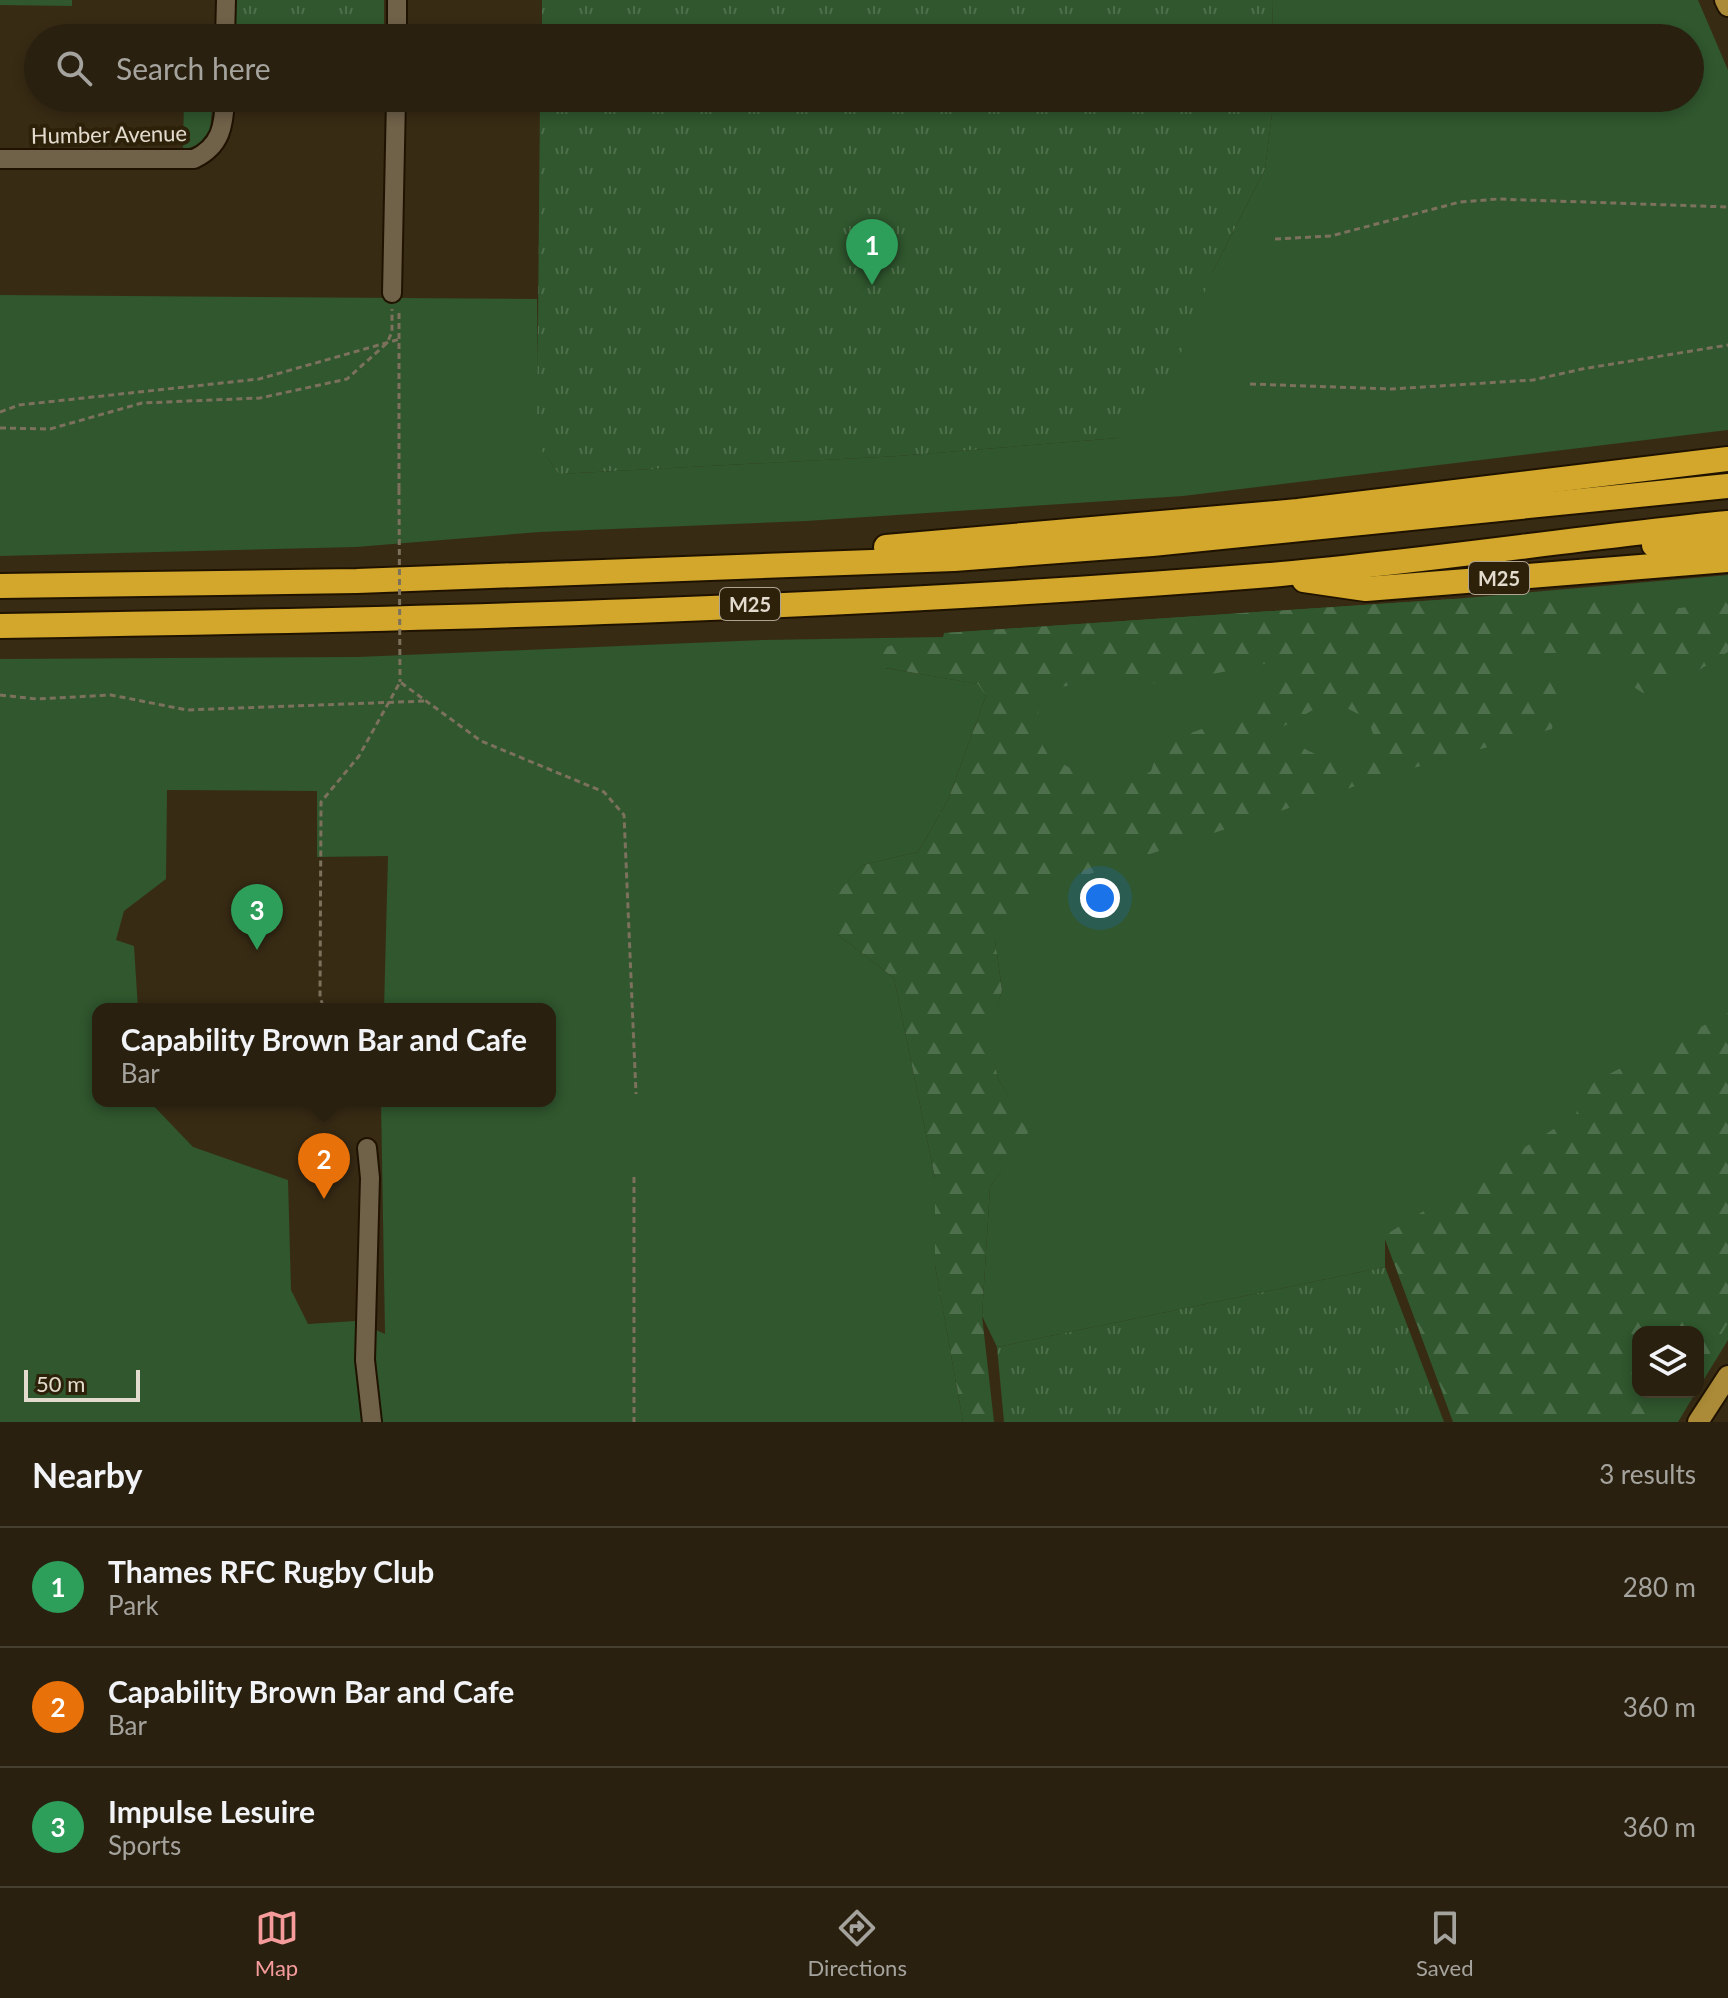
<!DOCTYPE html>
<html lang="en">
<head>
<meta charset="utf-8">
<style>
	:root { --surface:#2a200f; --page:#362d1d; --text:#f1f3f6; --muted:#a5a39e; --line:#463e2f; --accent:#f59b9c }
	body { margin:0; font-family:Lato,sans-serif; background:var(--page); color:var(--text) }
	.controls { position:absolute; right:24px; bottom:24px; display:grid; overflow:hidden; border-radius:16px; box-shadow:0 4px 12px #0003 }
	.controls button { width:72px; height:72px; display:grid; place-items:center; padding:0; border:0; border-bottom:2px solid var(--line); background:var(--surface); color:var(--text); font:40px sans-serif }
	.scale { position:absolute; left:24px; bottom:20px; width:116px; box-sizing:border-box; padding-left:8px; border:4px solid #e3dbcd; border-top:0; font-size:22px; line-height:28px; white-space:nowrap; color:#e3dbcd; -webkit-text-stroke:6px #2d210a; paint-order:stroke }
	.you { position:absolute; left:1100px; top:898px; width:28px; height:28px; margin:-20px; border:6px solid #fff; border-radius:50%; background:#1a73e8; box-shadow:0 0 0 12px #1a73e833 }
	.badge { display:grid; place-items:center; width:52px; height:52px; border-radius:50%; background:var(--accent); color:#fff; font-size:26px; font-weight:700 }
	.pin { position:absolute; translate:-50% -66px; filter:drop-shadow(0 2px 4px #0008) }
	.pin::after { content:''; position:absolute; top:42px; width:28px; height:24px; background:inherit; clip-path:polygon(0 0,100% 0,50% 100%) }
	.popup { position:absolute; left:92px; top:1003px; width:464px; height:104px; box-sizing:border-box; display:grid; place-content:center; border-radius:16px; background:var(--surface); filter:drop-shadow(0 2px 6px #0005); font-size:26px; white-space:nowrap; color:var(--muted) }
	.popup b { font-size:30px; color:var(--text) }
	.popup::after { content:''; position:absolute; left:50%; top:100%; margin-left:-16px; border:16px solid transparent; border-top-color:var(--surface) }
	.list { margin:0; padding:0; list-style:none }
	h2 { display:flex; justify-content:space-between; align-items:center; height:104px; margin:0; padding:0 32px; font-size:34px }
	h2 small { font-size:26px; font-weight:400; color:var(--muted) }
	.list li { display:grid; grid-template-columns:52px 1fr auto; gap:24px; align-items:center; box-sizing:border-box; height:120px; padding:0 32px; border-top:2px solid var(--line) }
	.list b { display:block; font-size:30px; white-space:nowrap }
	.list p { margin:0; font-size:26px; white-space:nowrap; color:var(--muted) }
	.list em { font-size:26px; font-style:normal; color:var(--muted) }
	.icon { flex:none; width:44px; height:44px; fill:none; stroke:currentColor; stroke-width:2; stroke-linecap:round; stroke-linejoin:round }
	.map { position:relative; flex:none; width:1728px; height:1422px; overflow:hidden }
	.search { position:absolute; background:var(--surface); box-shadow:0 4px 12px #0003; left:24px; right:24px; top:24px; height:88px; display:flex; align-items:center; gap:20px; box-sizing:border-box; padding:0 28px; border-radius:44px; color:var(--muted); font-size:30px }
	.sheet { height:464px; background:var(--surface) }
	nav { display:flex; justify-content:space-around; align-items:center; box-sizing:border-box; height:112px; border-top:2px solid var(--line); background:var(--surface); font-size:22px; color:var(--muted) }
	nav a { display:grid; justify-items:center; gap:4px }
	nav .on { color:var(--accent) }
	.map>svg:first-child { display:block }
	.grass { fill:#30572e; fill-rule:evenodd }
	.forest { fill:url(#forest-firs); fill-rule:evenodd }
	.park { fill:url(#park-tufts) }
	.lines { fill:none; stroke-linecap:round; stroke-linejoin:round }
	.minor-casing { stroke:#1f1300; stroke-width:22 }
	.major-casing { stroke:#1f1300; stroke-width:24 }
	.highway-casing { stroke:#1f1300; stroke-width:28 }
	.path { stroke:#7c715d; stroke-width:3; stroke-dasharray:6 4; stroke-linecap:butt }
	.minor { stroke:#706149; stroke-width:18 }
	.major { stroke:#ab8b37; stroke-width:20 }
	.highway { stroke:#d2a72b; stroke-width:24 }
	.path-bridge { stroke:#7c715d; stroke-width:3; stroke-dasharray:6 4; stroke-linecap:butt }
	.labels { text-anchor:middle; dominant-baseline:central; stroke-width:8; stroke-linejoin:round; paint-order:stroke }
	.shield { fill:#2d210a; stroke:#aca392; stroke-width:2 }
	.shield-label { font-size:20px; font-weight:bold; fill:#e3dbcd }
	.street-label { font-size:22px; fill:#e3dbcd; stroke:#2d210a }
</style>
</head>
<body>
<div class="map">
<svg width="1728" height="1422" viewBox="0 0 1728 1422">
	<defs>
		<pattern id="forest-firs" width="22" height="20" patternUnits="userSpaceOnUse" patternTransform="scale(2)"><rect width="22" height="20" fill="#30572e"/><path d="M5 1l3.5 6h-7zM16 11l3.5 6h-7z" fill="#4e6f4b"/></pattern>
		<pattern id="park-tufts" width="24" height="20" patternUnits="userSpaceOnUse" patternTransform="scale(2)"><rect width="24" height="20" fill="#30572e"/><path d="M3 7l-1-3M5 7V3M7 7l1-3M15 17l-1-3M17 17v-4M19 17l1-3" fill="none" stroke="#4e6f4b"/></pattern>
	</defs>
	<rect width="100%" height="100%" fill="#382b14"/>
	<g class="grass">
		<polygon points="1272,0 1698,0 1728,70 1728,430 1183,496 806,521 540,532 356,547 0,556 0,295 537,299 539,446 559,474 898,456 1118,438 1213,271 1265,169 1274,98 1690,98 1690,38 1273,38"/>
		<polygon points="184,98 213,98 210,130 200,144 183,150"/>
		<path d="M1728,575V1340L1698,1389V1332H1638V1392H1696L1678,1422H1453L1385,1239V1267L997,1347L982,1316L990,1187L1028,1131L998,1078L987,1039L1002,990L995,940L1003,666L885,668L979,684L986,696L948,800L918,852L862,865L838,894V935L894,978L935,1178V1265L963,1422H0V659L358,657L762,640L943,637L944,633L1453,599ZM167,790L317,791V857L388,856L384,1009H550V1101H381L385,1334L356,1321L308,1324L291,1290L288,1180L193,1147L149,1101H98V1009H138L134,946L116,940L124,911L166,879Z"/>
	</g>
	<g class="forest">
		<path d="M1587,594L1680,608L1728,600V652L1686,678L1643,693L1626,682L1618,657L1587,654L1572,638L1566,653H1533L1503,662L1496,676H1547L1558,697L1552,729L1392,774L1044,889L995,940L1002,990L988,1039L998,1078L1029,1131L990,1187L982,1316L994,1422H963L935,1265V1178L894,978L838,935V893L862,865L918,852L948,800L986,696L978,684L880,667L868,654L895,644L944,637V633L1453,599L1533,601ZM1275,662L1280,681L1224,721L1160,744L1151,771L1114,794L1048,755L1033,728L1045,692L1101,676L1160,684ZM1331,700L1368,719L1378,749C1333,772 1316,755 1275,731Z"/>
		<polygon points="1728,1013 1728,1323 1698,1374 1698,1332 1638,1332 1638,1392 1687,1392 1669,1422 1454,1422 1384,1236 1576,1115 1582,1088"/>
	</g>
	<g class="park">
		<polygon points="0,0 72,0 72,6 0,5"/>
		<polygon points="231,0 384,0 384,38 230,38"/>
		<polygon points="542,0 1272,0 1273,38 542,38"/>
		<polygon points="540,98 1274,98 1265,169 1213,271 1167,388 1118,438 898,456 559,474 537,444"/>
		<polygon points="1385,1267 1444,1422 1004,1422 997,1347"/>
	</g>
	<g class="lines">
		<defs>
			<g id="minor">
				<polyline points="225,38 226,0"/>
				<polyline points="397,38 397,0"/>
				<path d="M0,159H194C221,146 224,126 225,98"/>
				<polyline points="392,293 396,98"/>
				<polyline points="367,1148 370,1178 365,1360 372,1422"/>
			</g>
			<g id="major">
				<polyline points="1725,0 1728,6"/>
				<polyline points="1698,1422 1728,1376"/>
			</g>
			<g id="highway">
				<polyline points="1654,545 1728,542"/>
				<polyline points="886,547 1298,511 1728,459"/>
				<polyline points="1304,580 1366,589 1728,560"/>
				<polyline points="0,586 357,581 954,559 1152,544 1728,486"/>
				<path d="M0,626C423,620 848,609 1270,575C1423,562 1575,538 1728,523"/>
			</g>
		</defs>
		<use href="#minor" class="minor-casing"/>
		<use href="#major" class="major-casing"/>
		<use href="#highway" class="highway-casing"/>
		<g class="path">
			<polyline points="1275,239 1331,236 1460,202 1498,199 1728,207"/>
			<polyline points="1250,384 1391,389 1533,380 1582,369 1728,345"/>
			<polyline points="0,412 19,405 259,379 400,339"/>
			<polyline points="0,428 50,429 142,403 260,398 347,379 387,343 392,332 392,309"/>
			<polyline points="399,489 399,309"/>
			<polyline points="0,695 37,699 111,695 187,710 426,701"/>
			<polyline points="323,1006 320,997 321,802 359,756 400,682 481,741 604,792 624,815 636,1094"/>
			<polyline points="634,1177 634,1422"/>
		</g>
		<use href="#minor" class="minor"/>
		<use href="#major" class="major"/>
		<use href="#highway" class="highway"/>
		<polyline class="path-bridge" points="399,489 400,682"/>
	</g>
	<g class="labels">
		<g class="shield">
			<rect x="1469" y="562" width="60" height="32" rx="6"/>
			<rect x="720" y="588" width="60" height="32" rx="6"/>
		</g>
		<g class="shield-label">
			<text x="1499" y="578">M25</text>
			<text x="750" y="604">M25</text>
		</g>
		<g class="street-label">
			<text transform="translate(109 134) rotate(-1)">Humber Avenue</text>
		</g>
	</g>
</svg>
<div class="controls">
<button><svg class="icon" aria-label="layers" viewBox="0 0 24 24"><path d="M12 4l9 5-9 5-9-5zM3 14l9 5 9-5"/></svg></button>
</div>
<div class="scale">50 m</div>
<div class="you"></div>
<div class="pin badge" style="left:872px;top:285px;background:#2e9e5b">1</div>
<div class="pin badge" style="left:324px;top:1199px;background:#e8710a">2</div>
<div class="popup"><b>Capability Brown Bar and Cafe</b>Bar</div>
<div class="pin badge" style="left:257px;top:950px;background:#2e9e5b">3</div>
<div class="search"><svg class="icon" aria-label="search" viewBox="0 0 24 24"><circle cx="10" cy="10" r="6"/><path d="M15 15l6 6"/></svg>Search here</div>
</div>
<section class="sheet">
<h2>Nearby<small>3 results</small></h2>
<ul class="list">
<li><span class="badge" style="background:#2e9e5b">1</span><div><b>Thames RFC Rugby Club</b><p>Park</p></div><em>280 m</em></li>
<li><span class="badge" style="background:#e8710a">2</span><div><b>Capability Brown Bar and Cafe</b><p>Bar</p></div><em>360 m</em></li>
<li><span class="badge" style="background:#2e9e5b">3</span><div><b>Impulse Lesuire</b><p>Sports</p></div><em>360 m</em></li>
</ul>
</section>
<nav>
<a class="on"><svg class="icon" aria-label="map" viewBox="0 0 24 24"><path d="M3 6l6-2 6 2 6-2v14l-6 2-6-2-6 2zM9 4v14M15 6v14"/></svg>Map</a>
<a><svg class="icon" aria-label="directions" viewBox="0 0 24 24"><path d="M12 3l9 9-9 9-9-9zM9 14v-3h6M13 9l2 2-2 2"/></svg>Directions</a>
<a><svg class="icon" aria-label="saved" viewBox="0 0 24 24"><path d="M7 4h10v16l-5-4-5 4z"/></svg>Saved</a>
</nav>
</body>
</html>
